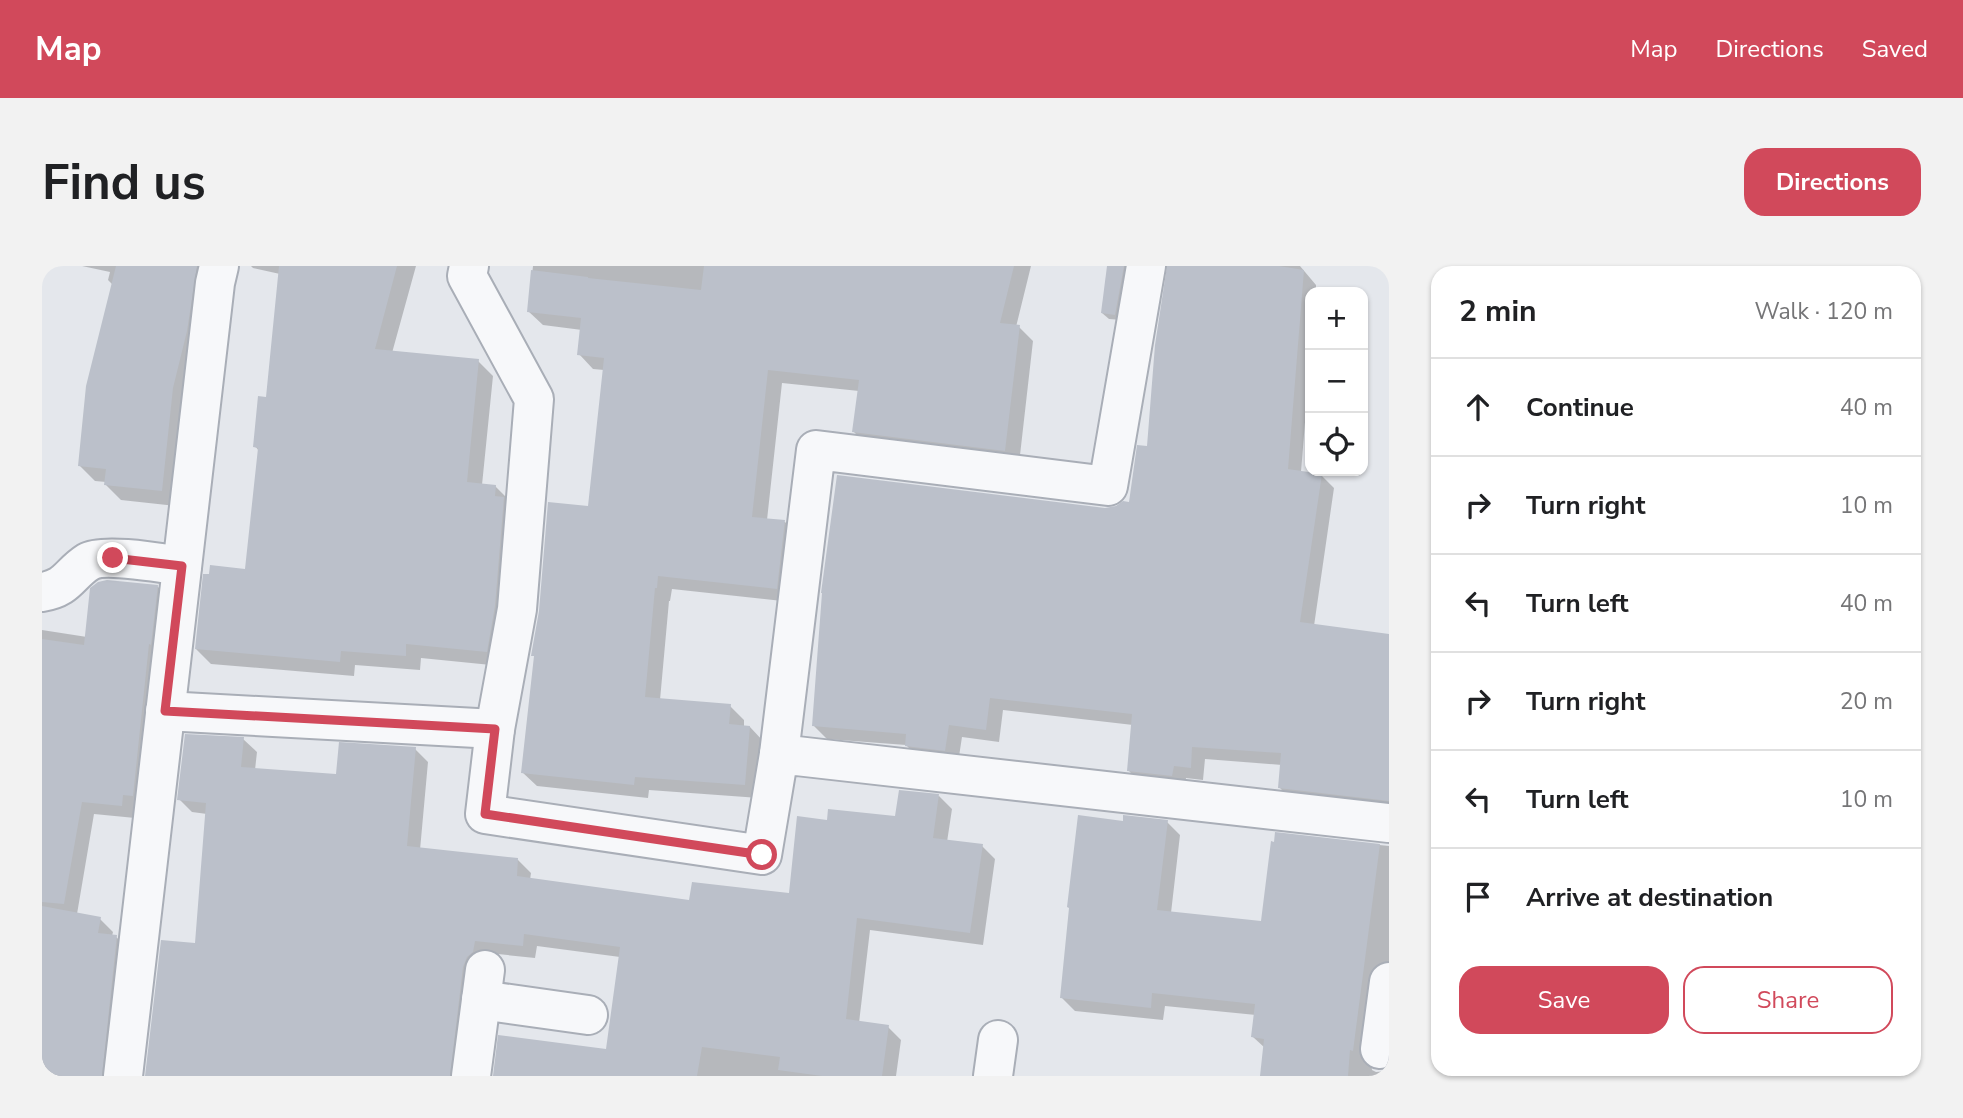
<!DOCTYPE html>
<html lang="en">
<head>
<meta charset="utf-8">
<style>
	:root { --surface:#fff; --page:#f2f2f2; --text:#202124; --muted:#757577; --line:#e0e0e0; --accent:#d1495b }
	body { margin:0; font-family:"Nunito Sans",sans-serif; background:var(--page); color:var(--text) }
	.controls { position:absolute; right:21px; top:21px; display:grid; overflow:hidden; border-radius:14px; box-shadow:0 2px 5px #0004 }
	.controls button { width:63px; height:63px; display:grid; place-items:center; padding:0; border:0; border-bottom:2px solid var(--line); background:var(--surface); color:var(--text); font:35px sans-serif }
	.stop { position:absolute; width:21px; height:21px; margin:-16px; border:5px solid #d1495b; border-radius:50%; background:#fff }
	.stop.end { background:#d1495b; border-color:#fff; box-shadow:0 2px 7px #0008 }
	.list { margin:0; padding:0; list-style:none }
	h2 { display:flex; justify-content:space-between; align-items:center; height:91px; margin:0; padding:0 28px; font-size:30px }
	h2 small { font-size:23px; font-weight:400; color:var(--muted) }
	.list li { display:grid; grid-template-columns:46px 1fr auto; gap:21px; align-items:center; box-sizing:border-box; height:98px; padding:0 28px; border-top:2px solid var(--line) }
	.list b { display:block; font-size:26px; white-space:nowrap }
	.list em { font-size:23px; font-style:normal; color:var(--muted) }
	.actions { display:flex; gap:14px; padding:21px 28px }
	.actions a { flex:1; padding:16px 0; border:2px solid var(--accent); border-radius:21px; text-align:center; font-size:24px; color:var(--accent) }
	.actions .main { background:var(--accent); color:#fff }
	.icon { flex:none; width:38px; height:38px; fill:none; stroke:currentColor; stroke-width:2; stroke-linecap:round; stroke-linejoin:round }
	.map { position:relative; flex:none; width:1347px; height:810px; overflow:hidden; border-radius:21px }
	header { display:flex; align-items:center; gap:42px; box-sizing:border-box; height:98px; padding:0 35px; background:var(--accent); color:#fff }
	header strong { font-size:33px }
	nav { display:flex; gap:38px; margin-inline-start:auto; font-size:24px }
	.intro { display:flex; align-items:center; justify-content:space-between; box-sizing:border-box; height:168px; padding:0 42px }
	h1 { margin:0; font-size:49px }
	.button { padding:18px 32px; border-radius:21px; background:var(--accent); color:#fff; font-size:24px; font-weight:700 }
	main { display:flex; gap:42px; padding:0 42px }
	aside { flex:1; background:var(--surface); border-radius:21px; box-shadow:0 2px 5px #0004 }
	.map>svg:first-child { display:block }
	.shadow { fill:#0003 }
	.building { fill:#bbc0ca }
	.lines { fill:none; stroke-linecap:round; stroke-linejoin:round }
	.minor-casing { stroke:#a9aeb7; stroke-width:42 }
	.minor { stroke:#f7f8fa; stroke-width:38 }
	.route { stroke:#d1495b; stroke-width:9 }
</style>
</head>
<body>
<header>
<strong>Map</strong>
<nav><a>Map</a><a>Directions</a><a>Saved</a></nav>
</header>
<div class="intro"><h1>Find us</h1><a class="button">Directions</a></div>
<main>
<div class="map">
<svg width="1347" height="810" viewBox="0 0 1347 810">
	<rect width="100%" height="100%" fill="#e4e7ec"/>
	<g class="shadow">
		<polygon points="40,0 176,0 134,240 79,234 64,219 64,216 53,215 38,200 71,19 66,14 68,6"/>
		<polygon points="209,0 374,0 350,87 436,95 451,110 440,219 453,220 468,235 459,400 379,392 378,404 313,399 312,410 169,398 154,383 204,305 217,185 213,180 225,133 238,8 211,2"/>
		<polygon points="491,0 989,0 974,61 977,61 991,75 977,198 826,180 812,166 817,125 740,117 725,254 743,256 757,270 749,336 630,323 628,335 627,335 618,434 688,440 702,454 702,461 708,461 722,476 717,532 607,524 606,532 495,520 480,506 494,392 491,389 548,242 562,104 551,103 537,88 540,64 501,59 486,45"/>
		<polygon points="1066,0 1090,0 1080,54 1067,53 1060,47"/>
		<polygon points="1127,0 1258,0 1274,19 1274,26 1268,26 1268,94 1259,206 1279,209 1292,222 1272,360 1347,370 1347,546 1251,535 1238,522 1240,499 1163,493 1161,514 1144,512 1143,523 1100,518 1087,505 1091,459 961,444 957,476 920,471 916,497 878,493 864,479 785,473 772,460 1063,243 1089,238 1106,182"/>
		<polygon points="115,320 128,333 93,552 52,548 35,648 58,653 71,666 70,670 74,671 88,684 73,810 0,810 0,364 45,371"/>
		<polygon points="201,473 215,486 213,504 295,510 373,483 386,496 378,584 476,594 489,607 488,614 649,636 748,629 787,555 855,552 897,530 910,543 905,576 940,580 953,593 941,679 828,664 817,757 846,761 859,774 854,810 453,810 458,771 565,785 578,691 495,680 493,692 446,687 421,810 105,810 120,676 155,679 165,548 150,546 137,533"/>
		<polygon points="1125,556 1138,569 1129,647 1220,657 1234,568 1347,580 1347,712 1329,794 1330,804 1334,806 1347,805 1347,810 1220,810 1223,782 1211,771 1214,749 1123,740 1121,754 1033,745 1020,732 1082,557"/>
	</g>
	<g class="building">
		<polygon points="74,0 155,0 145,65 131,122 120,225 62,219 64,203 36,200 44,120"/>
		<polygon points="237,0 355,0 333,83 437,93 425,216 454,219 453,230 462,231 453,340 445,386 364,378 364,390 299,385 298,396 153,383 161,308 167,308 168,299 203,303 216,182 211,181 216,130 224,131"/>
		<polygon points="662,0 972,0 958,57 978,59 963,185 810,166 817,114 726,104 710,251 743,254 735,323 616,310 615,322 613,322 603,431 689,438 687,458 708,460 703,519 593,511 592,519 479,507 492,390 489,390 497,345 506,236 546,240 562,92 535,89 539,52 485,46 489,4 546,11 546,12 659,24"/>
		<polygon points="1065,0 1082,0 1073,49 1059,47"/>
		<polygon points="1125,0 1237,0 1262,4 1246,203 1280,208 1258,356 1347,368 1347,535 1236,522 1239,487 1150,481 1149,502 1132,500 1130,510 1085,505 1090,448 948,432 944,464 907,459 903,485 863,480 864,468 770,460 780,327 779,327 795,209 1063,242 1074,240 1081,235 1087,236 1095,179 1105,180 1113,79"/>
		<polygon points="65,314 116,319 109,379 107,378 91,530 81,529 80,540 40,536 22,638 0,636 0,373 42,379 48,322 56,316"/>
		<polygon points="143,468 202,471 199,501 294,508 297,476 374,481 365,580 476,592 475,610 647,634 650,616 747,627 755,550 785,554 786,543 853,550 857,524 897,528 891,572 941,578 928,667 815,652 804,753 847,759 840,810 780,810 736,804 738,791 660,781 655,810 451,810 456,769 564,783 578,681 482,668 481,680 433,675 431,686 425,691 421,701 408,810 103,810 119,674 153,677 164,537 135,534"/>
		<polygon points="1036,549 1081,555 1081,549 1126,554 1115,644 1219,655 1229,575 1232,576 1233,566 1338,578 1311,785 1308,784 1306,810 1218,810 1222,773 1209,771 1213,738 1110,727 1109,742 1018,732 1027,642 1025,641"/>
		<polygon points="0,640 59,651 56,667 75,669 60,810 0,810"/>
	</g>
	<g class="lines">
		<defs>
			<g id="minor">
				<polyline points="427,0 425,10 492,133 475,343 453,463 443,548 720,589 737,488 1347,557"/>
				<path d="M0,326C26,322 27,308 46,296C61,287 119,297 140,300"/>
				<polyline points="123,445 453,463"/>
				<polyline points="737,488 774,184 1066,220 1104,0"/>
				<polyline points="439,734 546,749"/>
				<polyline points="1338,783 1347,716"/>
				<polyline points="81,810 173,17 177,0"/>
				<polyline points="429,810 443,704"/>
				<polyline points="951,810 956,774"/>
			</g>
		</defs>
		<use href="#minor" class="minor-casing"/>
		<use href="#minor" class="minor"/>
	</g>
	<g class="lines">
		<polyline class="route" points="71,292 140,300 123,445 453,463 443,548 720,589"/>
	</g>
</svg>
<div class="controls">
<button>+</button>
<button>−</button>
<button><svg class="icon" aria-label="locate" viewBox="0 0 24 24"><circle cx="12" cy="12" r="6"/><path d="M12 2v4M12 18v4M2 12h4M18 12h4"/></svg></button>
</div>
<div class="stop" style="left:720px;top:589px"></div>
<div class="stop end" style="left:71px;top:292px"></div>
</div>
<aside>
<h2>2 min<small>Walk · 120 m</small></h2>
<ul class="list">
<li><svg class="icon" aria-label="ahead" viewBox="0 0 24 24"><path d="M12 20V5M6 11l6-6 6 6"/></svg><div><b>Continue</b></div><em>40 m</em></li>
<li><svg class="icon" aria-label="right" viewBox="0 0 24 24"><path d="M7 20v-9h11M14 6l5 5-5 5"/></svg><div><b>Turn right</b></div><em>10 m</em></li>
<li><svg class="icon" aria-label="left" viewBox="0 0 24 24"><path d="M17 20v-9H6M10 6l-5 5 5 5"/></svg><div><b>Turn left</b></div><em>40 m</em></li>
<li><svg class="icon" aria-label="right" viewBox="0 0 24 24"><path d="M7 20v-9h11M14 6l5 5-5 5"/></svg><div><b>Turn right</b></div><em>20 m</em></li>
<li><svg class="icon" aria-label="left" viewBox="0 0 24 24"><path d="M17 20v-9H6M10 6l-5 5 5 5"/></svg><div><b>Turn left</b></div><em>10 m</em></li>
<li><svg class="icon" aria-label="arrive" viewBox="0 0 24 24"><path d="M6 21V4h12l-3 4 3 4H6"/></svg><div><b>Arrive at destination</b></div></li>
</ul>
<div class="actions"><a class="main">Save</a><a>Share</a></div>
</aside>
</main>
</body>
</html>
